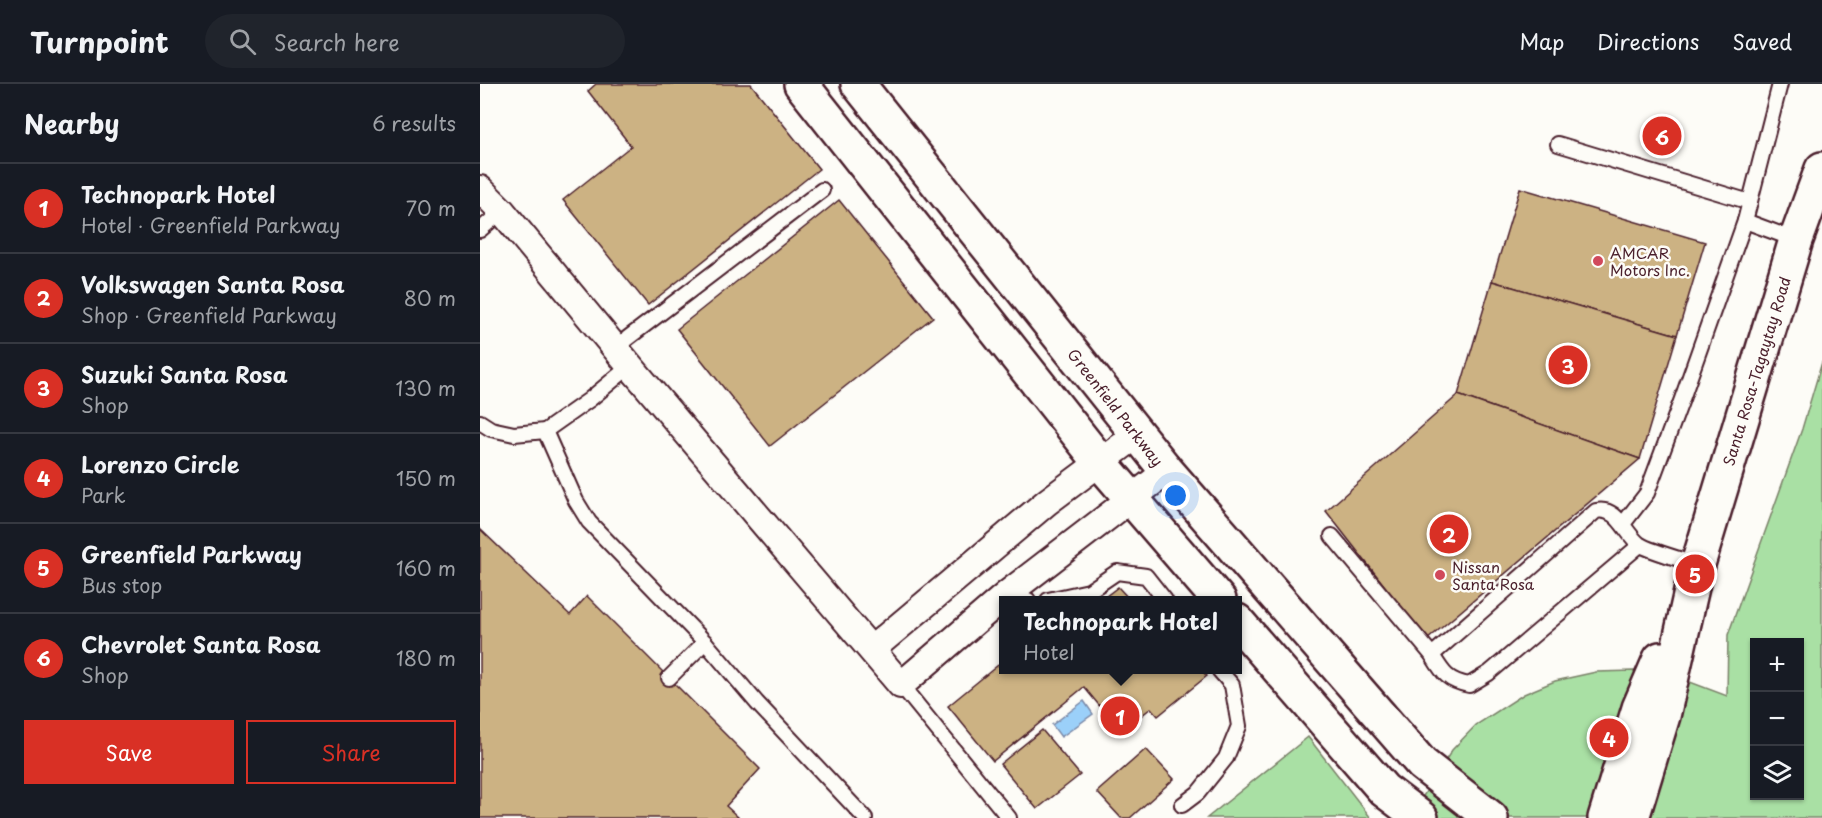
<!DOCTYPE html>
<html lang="en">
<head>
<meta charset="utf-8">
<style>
	:root { --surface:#171b24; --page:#20242c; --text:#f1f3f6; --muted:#9ea1a6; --line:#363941; --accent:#d93025 }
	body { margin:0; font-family:"Playpen Sans",sans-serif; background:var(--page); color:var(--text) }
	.controls { position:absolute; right:18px; bottom:18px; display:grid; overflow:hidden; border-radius:0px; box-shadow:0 2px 4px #0004 }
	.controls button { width:54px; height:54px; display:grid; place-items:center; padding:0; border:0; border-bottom:2px solid var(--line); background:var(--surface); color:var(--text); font:30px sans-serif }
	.you { position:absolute; left:696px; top:412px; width:21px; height:21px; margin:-15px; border:4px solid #fff; border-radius:50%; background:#1a73e8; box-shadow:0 0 0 9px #1a73e833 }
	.badge { display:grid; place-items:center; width:39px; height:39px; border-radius:50%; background:var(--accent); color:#fff; font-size:20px; font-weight:700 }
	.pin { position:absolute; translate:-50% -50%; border:3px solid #fff; box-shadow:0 2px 6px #0006 }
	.popup { position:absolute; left:519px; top:512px; width:243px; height:78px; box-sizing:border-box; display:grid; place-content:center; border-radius:0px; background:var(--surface); filter:drop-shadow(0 2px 4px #0005); font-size:20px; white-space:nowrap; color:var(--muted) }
	.popup b { font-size:22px; color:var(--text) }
	.popup::after { content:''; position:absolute; left:50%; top:100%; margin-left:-12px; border:12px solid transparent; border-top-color:var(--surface) }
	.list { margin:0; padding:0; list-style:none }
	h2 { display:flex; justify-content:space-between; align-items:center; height:78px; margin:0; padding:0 24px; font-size:26px }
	h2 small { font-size:20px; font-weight:400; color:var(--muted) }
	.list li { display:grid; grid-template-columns:39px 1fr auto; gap:18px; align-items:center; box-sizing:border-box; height:90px; padding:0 24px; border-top:2px solid var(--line) }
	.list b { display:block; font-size:22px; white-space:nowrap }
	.list p { margin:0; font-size:20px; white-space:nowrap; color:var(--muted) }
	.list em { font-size:20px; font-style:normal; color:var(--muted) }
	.actions { display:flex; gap:12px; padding:18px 24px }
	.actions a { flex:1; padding:14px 0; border:2px solid var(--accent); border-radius:0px; text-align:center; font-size:21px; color:var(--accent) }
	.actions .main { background:var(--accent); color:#fff }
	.icon { flex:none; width:33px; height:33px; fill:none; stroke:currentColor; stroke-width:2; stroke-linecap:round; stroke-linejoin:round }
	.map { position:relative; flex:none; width:1342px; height:734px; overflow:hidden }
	header { display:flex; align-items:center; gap:36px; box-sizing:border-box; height:84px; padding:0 30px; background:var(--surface); border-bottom:2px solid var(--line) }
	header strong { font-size:28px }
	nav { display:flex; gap:33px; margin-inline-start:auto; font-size:21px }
	.search { width:420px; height:54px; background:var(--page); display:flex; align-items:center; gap:15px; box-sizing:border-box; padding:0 21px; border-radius:33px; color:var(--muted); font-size:22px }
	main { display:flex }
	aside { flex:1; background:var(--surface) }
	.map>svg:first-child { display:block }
	.green { fill:#a9e0a4; stroke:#7a8068; stroke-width:1.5; fill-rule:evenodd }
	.water { fill:#9bd0f9; stroke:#7b89a7; stroke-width:1.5 }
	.building { fill:#ccb283; stroke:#4a1f2b; stroke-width:1.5 }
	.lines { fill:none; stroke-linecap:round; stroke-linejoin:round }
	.lane-casing { stroke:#4a1f2b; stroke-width:18 }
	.street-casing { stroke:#4a1f2b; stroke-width:30 }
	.secondary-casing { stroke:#4a1f2b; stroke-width:38 }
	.primary-casing { stroke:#4a1f2b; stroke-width:38 }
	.lane { stroke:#fdfcf7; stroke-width:14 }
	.street { stroke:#fdfcf7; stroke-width:26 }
	.secondary { stroke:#fdfcf7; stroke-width:33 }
	.primary { stroke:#fdfcf7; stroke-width:33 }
	.poi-dot { fill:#d1495b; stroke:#fdfcf7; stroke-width:2 }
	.labels { text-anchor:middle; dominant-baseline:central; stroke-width:5; stroke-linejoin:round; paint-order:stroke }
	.poi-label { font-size:15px; fill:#4a1f2b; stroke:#fdfcf7; text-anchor:start }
	.street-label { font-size:15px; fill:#4a1f2b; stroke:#fdfcf7 }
</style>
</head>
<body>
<header>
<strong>Turnpoint</strong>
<div class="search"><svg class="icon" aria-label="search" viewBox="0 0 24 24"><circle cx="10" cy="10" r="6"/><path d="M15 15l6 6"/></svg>Search here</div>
<nav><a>Map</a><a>Directions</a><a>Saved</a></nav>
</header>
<main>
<aside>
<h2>Nearby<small>6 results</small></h2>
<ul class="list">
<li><span class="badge">1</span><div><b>Technopark Hotel</b><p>Hotel · Greenfield Parkway</p></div><em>70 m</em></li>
<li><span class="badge">2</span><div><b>Volkswagen Santa Rosa</b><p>Shop · Greenfield Parkway</p></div><em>80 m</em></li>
<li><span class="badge">3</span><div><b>Suzuki Santa Rosa</b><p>Shop</p></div><em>130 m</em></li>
<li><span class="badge">4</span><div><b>Lorenzo Circle</b><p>Park</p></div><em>150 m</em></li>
<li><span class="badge">5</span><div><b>Greenfield Parkway</b><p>Bus stop</p></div><em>160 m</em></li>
<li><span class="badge">6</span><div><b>Chevrolet Santa Rosa</b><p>Shop</p></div><em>180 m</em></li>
</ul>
<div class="actions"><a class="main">Save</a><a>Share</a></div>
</aside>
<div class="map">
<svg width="1342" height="734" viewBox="0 0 1342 734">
	<rect width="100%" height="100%" fill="#fdfcf7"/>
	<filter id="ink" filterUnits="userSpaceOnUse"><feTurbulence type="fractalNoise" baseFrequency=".0167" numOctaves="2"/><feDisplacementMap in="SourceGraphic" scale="12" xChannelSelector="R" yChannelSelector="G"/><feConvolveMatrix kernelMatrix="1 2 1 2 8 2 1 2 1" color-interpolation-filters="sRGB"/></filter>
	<g filter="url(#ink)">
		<g class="green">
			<path d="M1342,278V734H935L940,717L972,666L996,641L1044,610L1075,597L1116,588L1154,587L1202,595L1247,612L1248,551L1322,345ZM1274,558H1320V712H1274Z"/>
			<polygon points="828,653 891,734 727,734"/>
		</g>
		<polygon class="water" points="604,617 613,630 581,653 572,641"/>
		<g class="building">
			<polygon points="116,0 271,0 339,85 168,221 83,116 151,62 108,7"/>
			<polygon points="1040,104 1225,158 1197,251 1012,197"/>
			<polygon points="359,116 453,233 290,362 197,245"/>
			<polygon points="1012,197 1197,251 1160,375 978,311"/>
			<polygon points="978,311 1160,375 947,556 846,427"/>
			<polygon points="0,445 90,531 107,512 280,685 246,722 259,734 0,734"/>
			<polygon points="638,503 650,516 621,516"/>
			<polygon points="523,577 523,586 721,586 727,592 678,632 671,624 641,648 604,603 513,677 468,622"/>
			<polygon points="562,646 600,691 557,725 520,680"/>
			<polygon points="666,665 694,695 650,734 641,734 617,708"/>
		</g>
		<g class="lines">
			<defs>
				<g id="lane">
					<polyline points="1078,60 1270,118"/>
					<polyline points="1265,137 1316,156"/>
					<polyline points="0,146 22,127"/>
					<polyline points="136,263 342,106"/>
					<polyline points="0,338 11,345 34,350 65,347 109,316 150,282"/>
					<polyline points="65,347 96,417 109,438 225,558 277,619 385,734"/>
					<polyline points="1143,440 1167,409 1202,315 1265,137 1300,0"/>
					<path d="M852,452L952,571L1116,427C1137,422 1145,449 1159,460C1167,466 1206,477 1218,481"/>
					<polyline points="527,510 548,516"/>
					<polyline points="568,516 609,507 637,488 666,492 685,516"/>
					<path d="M952,571C963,589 967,597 989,601L1009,589L1160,461"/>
					<polyline points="189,594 225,558"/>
					<polyline points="421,601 529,734"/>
					<polyline points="702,721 718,709 746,674 759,642 752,601 739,586"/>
				</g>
				<g id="street">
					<polyline points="0,105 22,127 150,282 421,601 527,510 687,387"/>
					<polyline points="392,565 567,418 658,350"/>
				</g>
				<g id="secondary">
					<polyline points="321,0 620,378 739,516"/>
					<polyline points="378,0 687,387 942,680 1011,734"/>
					<polyline points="757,537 904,706 941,734"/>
				</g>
				<g id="primary">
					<polyline points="1125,734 1159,624 1180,575"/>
					<polyline points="1152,734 1183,632 1215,490 1316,156 1342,85"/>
				</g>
			</defs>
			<use href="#lane" class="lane-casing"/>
			<use href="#street" class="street-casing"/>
			<use href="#secondary" class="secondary-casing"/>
			<use href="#primary" class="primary-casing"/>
			<use href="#lane" class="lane"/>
			<use href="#street" class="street"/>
			<use href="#secondary" class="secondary"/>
			<use href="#primary" class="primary"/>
		</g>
	</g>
	<g class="poi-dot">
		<circle cx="1118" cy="177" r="6"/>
		<circle cx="960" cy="491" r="6"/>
	</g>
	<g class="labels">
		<g class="poi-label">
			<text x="1130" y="168">AMCAR<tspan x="1130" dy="17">Motors Inc.</tspan></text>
			<text x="972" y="482">Nissan<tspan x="972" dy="17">Santa Rosa</tspan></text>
		</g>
		<g class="street-label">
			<text transform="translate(1276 287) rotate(-73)">Santa Rosa-Tagaytay Road</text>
			<text transform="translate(636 323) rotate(52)">Greenfield Parkway</text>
		</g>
	</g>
</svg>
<div class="controls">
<button>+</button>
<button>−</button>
<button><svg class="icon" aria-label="layers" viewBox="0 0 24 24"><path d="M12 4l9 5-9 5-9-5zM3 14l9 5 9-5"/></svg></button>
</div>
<div class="you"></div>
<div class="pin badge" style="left:640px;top:632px">1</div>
<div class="popup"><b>Technopark Hotel</b>Hotel</div>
<div class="pin badge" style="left:969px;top:450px">2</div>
<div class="pin badge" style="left:1088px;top:281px">3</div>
<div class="pin badge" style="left:1129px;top:654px">4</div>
<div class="pin badge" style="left:1215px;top:490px">5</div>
<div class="pin badge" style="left:1182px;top:52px">6</div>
</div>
</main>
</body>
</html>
